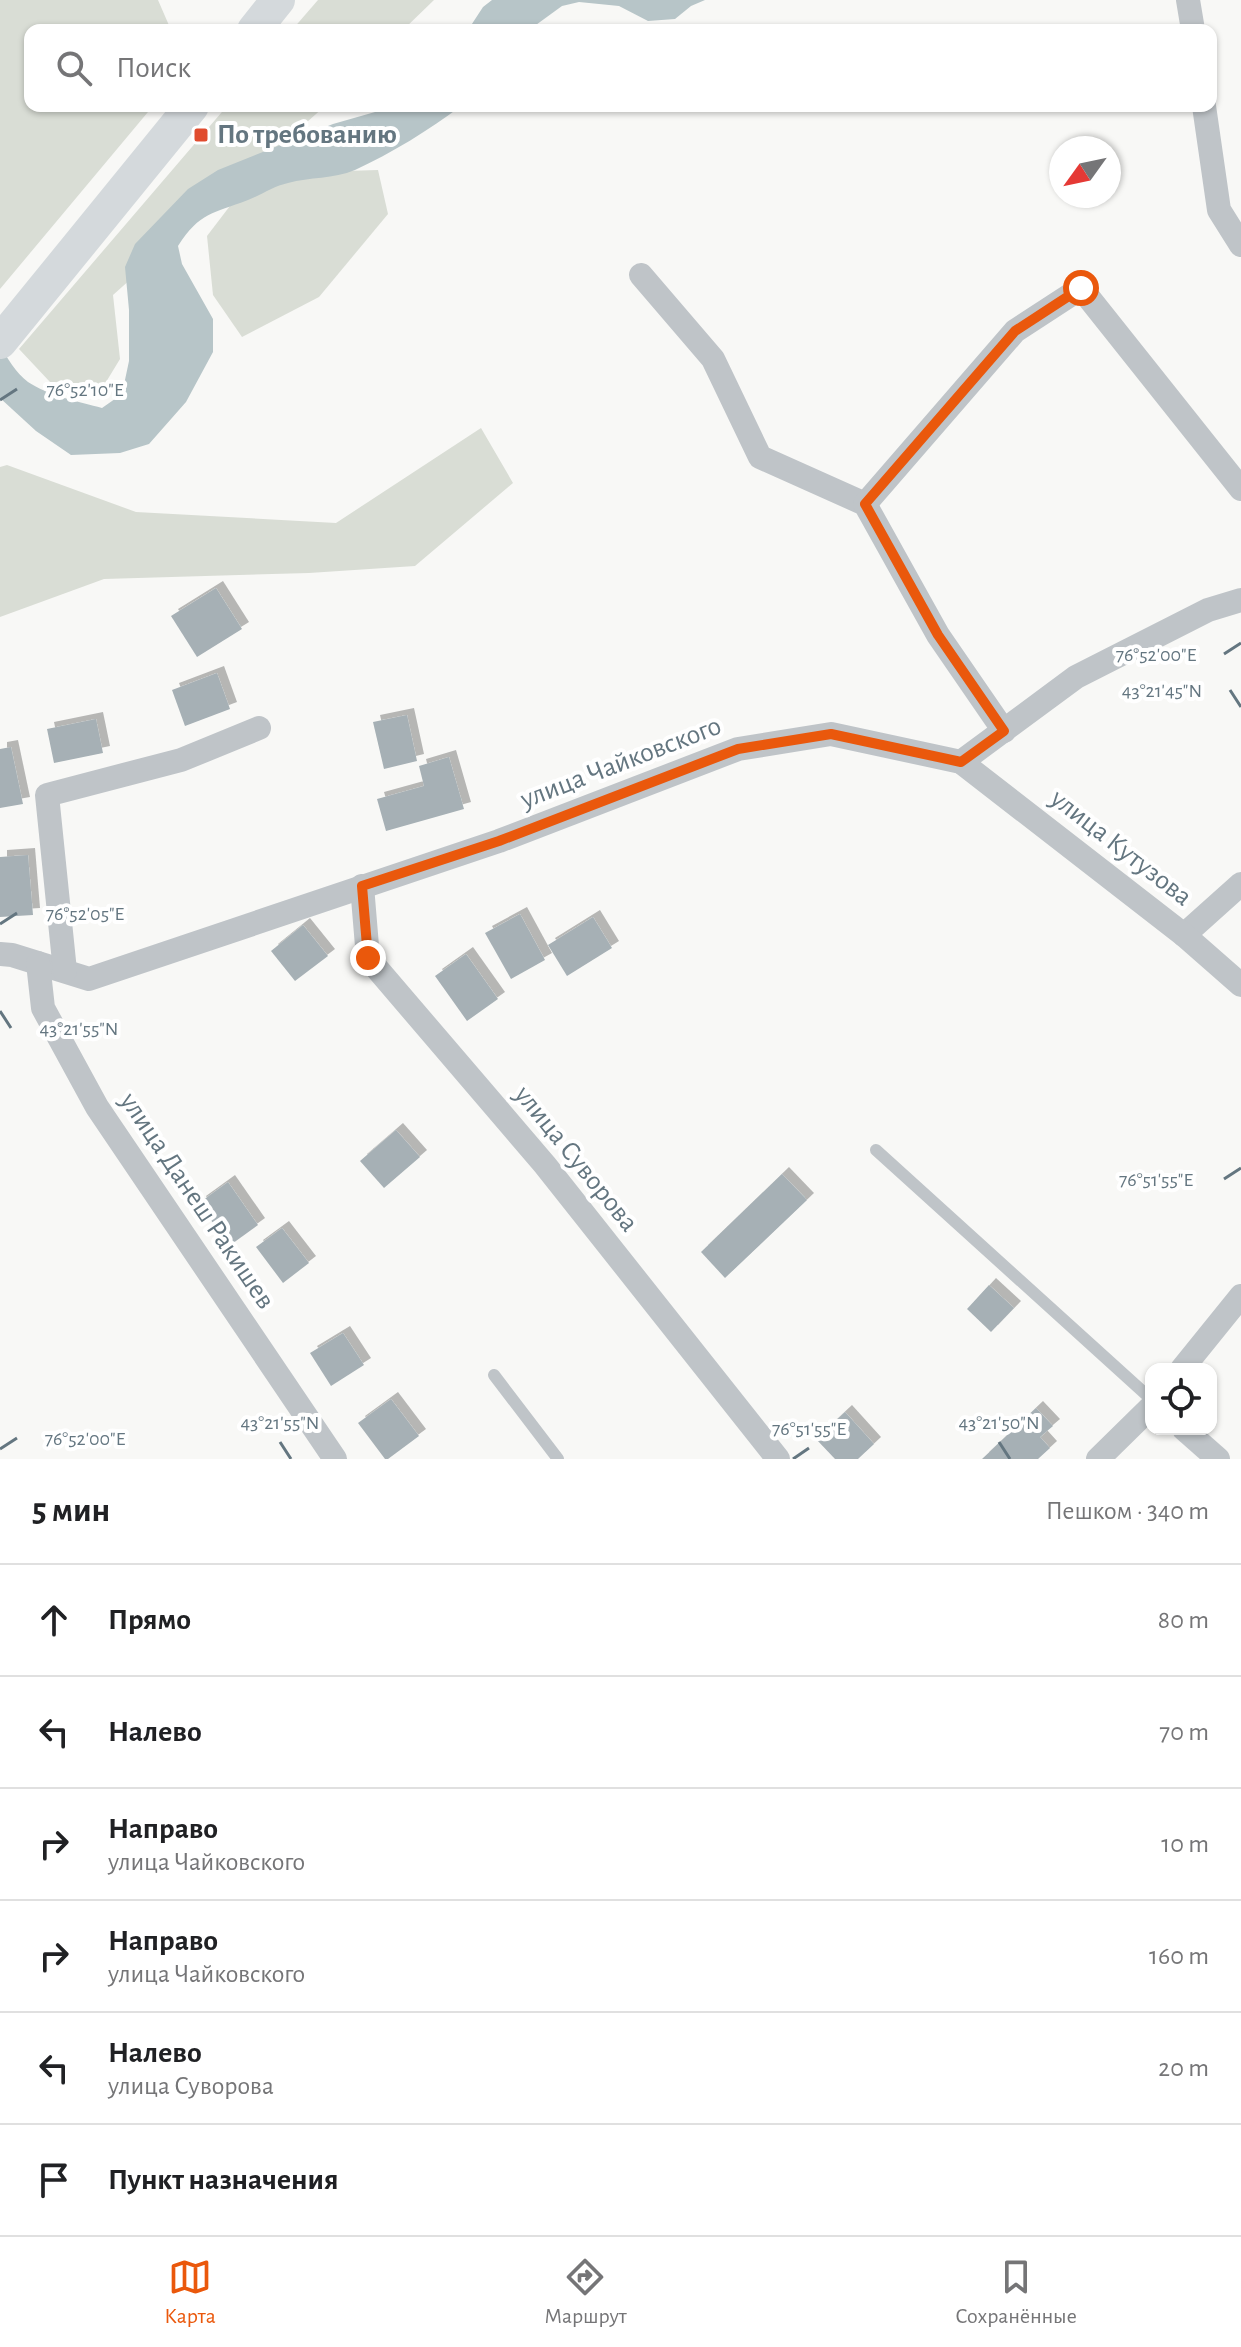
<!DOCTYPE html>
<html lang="ru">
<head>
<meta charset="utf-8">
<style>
	:root { --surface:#fff; --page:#f6f6f6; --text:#202124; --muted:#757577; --line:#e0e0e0; --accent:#ea580c }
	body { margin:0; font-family:"Alegreya Sans",sans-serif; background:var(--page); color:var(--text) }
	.controls { position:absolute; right:24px; bottom:24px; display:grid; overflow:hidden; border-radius:16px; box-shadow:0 2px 6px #0004 }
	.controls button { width:72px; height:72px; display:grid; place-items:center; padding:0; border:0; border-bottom:2px solid var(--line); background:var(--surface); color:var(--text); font:40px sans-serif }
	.compass { position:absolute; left:1049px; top:136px; width:72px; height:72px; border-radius:50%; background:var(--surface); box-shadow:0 2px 6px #0004; rotate:237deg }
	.stop { position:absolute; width:24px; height:24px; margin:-18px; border:6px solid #ea580c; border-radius:50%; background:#fff }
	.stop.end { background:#ea580c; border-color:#fff; box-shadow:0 2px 8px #0008 }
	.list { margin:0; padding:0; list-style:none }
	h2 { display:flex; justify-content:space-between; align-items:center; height:104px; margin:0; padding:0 32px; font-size:34px }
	h2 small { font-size:26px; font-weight:400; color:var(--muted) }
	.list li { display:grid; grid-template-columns:52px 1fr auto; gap:24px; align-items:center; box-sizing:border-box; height:112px; padding:0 32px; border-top:2px solid var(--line) }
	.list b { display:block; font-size:30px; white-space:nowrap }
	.list p { margin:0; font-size:26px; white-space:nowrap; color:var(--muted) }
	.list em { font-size:26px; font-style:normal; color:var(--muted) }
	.icon { flex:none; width:44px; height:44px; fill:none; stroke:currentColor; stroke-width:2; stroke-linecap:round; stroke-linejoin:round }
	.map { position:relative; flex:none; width:1241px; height:1459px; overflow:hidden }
	.search { position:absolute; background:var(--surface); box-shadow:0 2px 6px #0004; left:24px; right:24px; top:24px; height:88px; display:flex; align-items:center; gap:20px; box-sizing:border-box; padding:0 28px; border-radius:16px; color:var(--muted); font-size:30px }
	.sheet { height:776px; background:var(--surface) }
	nav { display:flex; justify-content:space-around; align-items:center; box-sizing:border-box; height:112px; border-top:2px solid var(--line); background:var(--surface); font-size:22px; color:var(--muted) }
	nav a { display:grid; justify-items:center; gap:4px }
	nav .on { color:var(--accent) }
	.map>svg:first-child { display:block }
	.green { fill:#d9ddd5 }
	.water { fill:#b7c5c8 }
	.building { fill:#a6b0b5; filter:url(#shadow) }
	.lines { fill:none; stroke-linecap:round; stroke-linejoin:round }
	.service { stroke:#bfc4c8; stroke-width:12 }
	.minor { stroke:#bfc4c8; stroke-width:24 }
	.secondary { stroke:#d4d9dc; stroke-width:34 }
	.route { stroke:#ea580c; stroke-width:10 }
	.ticks { fill:none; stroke:#647680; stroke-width:3 }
	.poi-dot { fill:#e04b2e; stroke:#fff; stroke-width:3 }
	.labels { text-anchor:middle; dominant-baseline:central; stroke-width:8; stroke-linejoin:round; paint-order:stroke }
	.poi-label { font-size:28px; font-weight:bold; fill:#647680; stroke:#fff; text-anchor:start }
	.street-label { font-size:28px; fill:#647680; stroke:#fff }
	.ticks-label { font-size:20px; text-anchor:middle; fill:#647680; stroke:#fff; stroke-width:8; stroke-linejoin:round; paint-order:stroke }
</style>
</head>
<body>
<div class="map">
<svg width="1241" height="1459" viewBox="0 0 1241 1459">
	<defs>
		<filter id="shadow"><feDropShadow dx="7" dy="-7" stdDeviation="0" flood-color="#0004"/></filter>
	</defs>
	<rect width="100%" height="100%" fill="#f8f8f6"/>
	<g class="green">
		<polygon points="0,0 158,0 171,30 30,30 30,106 153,106 0,289"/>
		<polygon points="318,0 434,0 403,30 292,30"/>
		<polygon points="227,106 325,106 113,295 120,359 103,387 50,382 19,349"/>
		<polygon points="378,170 388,214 319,297 242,337 213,295 207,236 236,198 311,172"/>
		<polygon points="481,428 513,483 415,566 309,573 104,579 0,617 0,467 7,465 136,512 336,523"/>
	</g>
	<g class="water">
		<polygon points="492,0 705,0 691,6 675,19 648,21 619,6 579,2 562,6 529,30 468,30 483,7"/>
		<path d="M396,106H461C429,130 392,153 355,170C333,179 310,177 288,183C274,186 261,195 248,200C212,214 200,212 178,246L182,264L213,319V352L186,402L149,444L120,453L71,455L36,431L0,398V345C7,358 16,373 28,382C47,395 80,402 102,408L122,394L129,361V310L125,267L135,244L188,189L218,170L333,124Z"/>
	</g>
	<g class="building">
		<polygon points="216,588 242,629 197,657 171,616"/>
		<polygon points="217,673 230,709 185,726 172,690"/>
		<polygon points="407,715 417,761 384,769 373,722"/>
		<polygon points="96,719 103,753 54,763 47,729"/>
		<polygon points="11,747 23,804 0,808 0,749"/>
		<polygon points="449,757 464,809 386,831 377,799 424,786 419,766"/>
		<polygon points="28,855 33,915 0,917 0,857"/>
		<polygon points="520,914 545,960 511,979 485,933"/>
		<polygon points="593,917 612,948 567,976 548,945"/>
		<polygon points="303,925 328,956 295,981 271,951"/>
		<polygon points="466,954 498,999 467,1021 435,976"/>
		<polygon points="396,1130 420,1157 384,1188 360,1161"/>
		<polygon points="782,1174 807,1200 725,1278 701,1252"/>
		<polygon points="228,1182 258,1225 229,1246 199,1203"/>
		<polygon points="282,1228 309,1263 283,1283 256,1247"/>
		<polygon points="989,1285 1014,1308 991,1332 967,1309"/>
		<polygon points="343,1333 364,1365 331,1386 310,1353"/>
		<polygon points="391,1399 419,1436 388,1459 385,1459 358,1423"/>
		<polygon points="1036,1408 1053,1426 1040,1437 1050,1448 1038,1459 982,1459"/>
		<polygon points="845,1412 874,1444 858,1459 835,1459 816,1439"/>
	</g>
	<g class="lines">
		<g class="service">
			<polyline points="876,1150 1151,1399"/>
			<polyline points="494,1375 558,1459"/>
		</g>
		<g class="minor">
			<polyline points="1188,0 1193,30"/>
			<polyline points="1204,106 1219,210 1241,245"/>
			<polyline points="641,275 713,359 760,457 865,504 938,635 1004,731"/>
			<polyline points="865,504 1015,331 1081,288 1241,489"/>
			<polyline points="961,762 1076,677 1208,610 1241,600"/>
			<polyline points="362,886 368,958 545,1165 778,1459"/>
			<polyline points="1184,935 1241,884"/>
			<polyline points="0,954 12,955 89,979 499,841 738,749 831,734 961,762 1184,935 1241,985"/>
			<polyline points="38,963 43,1008 97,1107 335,1459"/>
			<polyline points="65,971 47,795 181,760 259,728"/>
			<polyline points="1182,1369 1241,1296"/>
			<polyline points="1184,1429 1218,1459"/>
			<polyline points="1098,1459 1151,1407"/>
		</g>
		<g class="secondary">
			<polyline points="254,30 278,0"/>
			<polyline points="0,342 192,106"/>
		</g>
	</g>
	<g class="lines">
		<polyline class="route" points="368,958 362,886 499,841 738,749 831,734 961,762 1004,731 938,635 865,504 1015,331 1081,288"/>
	</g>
	<path class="ticks" d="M0,400L17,389M1224,654L1241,643M1230,690L1241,707M0,924L17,913M0,1011L11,1028M1224,1179L1241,1168M280,1442L291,1459M999,1442L1010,1459M0,1449L17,1438M793,1459L809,1448"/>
	<rect class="poi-dot" x="193" y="127" width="16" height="16" rx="4"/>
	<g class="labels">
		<g class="poi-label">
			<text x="217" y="135">По требованию</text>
		</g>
		<g class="street-label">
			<text transform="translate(621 763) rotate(-21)">улица Чайковского</text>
			<text transform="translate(1121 848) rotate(38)">улица Кутузова</text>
			<text transform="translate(576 1159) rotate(51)">улица Суворова</text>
			<text transform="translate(197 1201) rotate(56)">улица Данеш Ракишев</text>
		</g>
	</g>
	<g class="ticks-label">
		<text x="85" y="396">76°52'10"E</text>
		<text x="1156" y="661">76°52'00"E</text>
		<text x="1162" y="697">43°21'45"N</text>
		<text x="85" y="920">76°52'05"E</text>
		<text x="79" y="1035">43°21'55"N</text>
		<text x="1156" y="1186">76°51'55"E</text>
		<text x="280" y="1429">43°21'55"N</text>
		<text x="999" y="1429">43°21'50"N</text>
		<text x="809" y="1435">76°51'55"E</text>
		<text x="85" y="1445">76°52'00"E</text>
	</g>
</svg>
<div class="controls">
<button><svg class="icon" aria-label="locate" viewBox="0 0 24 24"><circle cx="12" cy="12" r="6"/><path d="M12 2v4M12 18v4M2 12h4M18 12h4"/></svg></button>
</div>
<svg class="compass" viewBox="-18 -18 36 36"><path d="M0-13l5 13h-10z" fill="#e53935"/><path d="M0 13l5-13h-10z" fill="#757577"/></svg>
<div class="stop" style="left:1081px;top:288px"></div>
<div class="stop end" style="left:368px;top:958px"></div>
<div class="search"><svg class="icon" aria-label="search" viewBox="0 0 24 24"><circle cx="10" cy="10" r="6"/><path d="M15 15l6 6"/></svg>Поиск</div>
</div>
<section class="sheet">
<h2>5 мин<small>Пешком · 340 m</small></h2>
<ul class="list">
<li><svg class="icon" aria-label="ahead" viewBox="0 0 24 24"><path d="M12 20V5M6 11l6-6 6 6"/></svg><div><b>Прямо</b></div><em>80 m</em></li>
<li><svg class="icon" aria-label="left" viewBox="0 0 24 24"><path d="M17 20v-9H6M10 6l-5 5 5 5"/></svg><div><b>Налево</b></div><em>70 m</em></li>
<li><svg class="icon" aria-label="right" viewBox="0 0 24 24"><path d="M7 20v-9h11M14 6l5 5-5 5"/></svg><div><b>Направо</b><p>улица Чайковского</p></div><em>10 m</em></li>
<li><svg class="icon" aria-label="right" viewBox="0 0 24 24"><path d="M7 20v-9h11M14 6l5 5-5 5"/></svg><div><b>Направо</b><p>улица Чайковского</p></div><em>160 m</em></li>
<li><svg class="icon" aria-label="left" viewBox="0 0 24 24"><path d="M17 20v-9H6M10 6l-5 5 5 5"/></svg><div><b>Налево</b><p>улица Суворова</p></div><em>20 m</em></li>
<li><svg class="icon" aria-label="arrive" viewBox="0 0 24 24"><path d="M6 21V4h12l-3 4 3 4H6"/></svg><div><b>Пункт назначения</b></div></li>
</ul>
</section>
<nav>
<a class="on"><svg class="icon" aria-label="map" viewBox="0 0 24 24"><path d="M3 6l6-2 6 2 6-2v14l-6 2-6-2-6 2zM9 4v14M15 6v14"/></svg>Карта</a>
<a><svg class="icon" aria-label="directions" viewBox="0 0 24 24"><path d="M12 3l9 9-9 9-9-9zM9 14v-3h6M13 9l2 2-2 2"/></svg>Маршрут</a>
<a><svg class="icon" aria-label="saved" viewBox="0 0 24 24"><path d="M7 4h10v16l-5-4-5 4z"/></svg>Сохранённые</a>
</nav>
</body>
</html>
